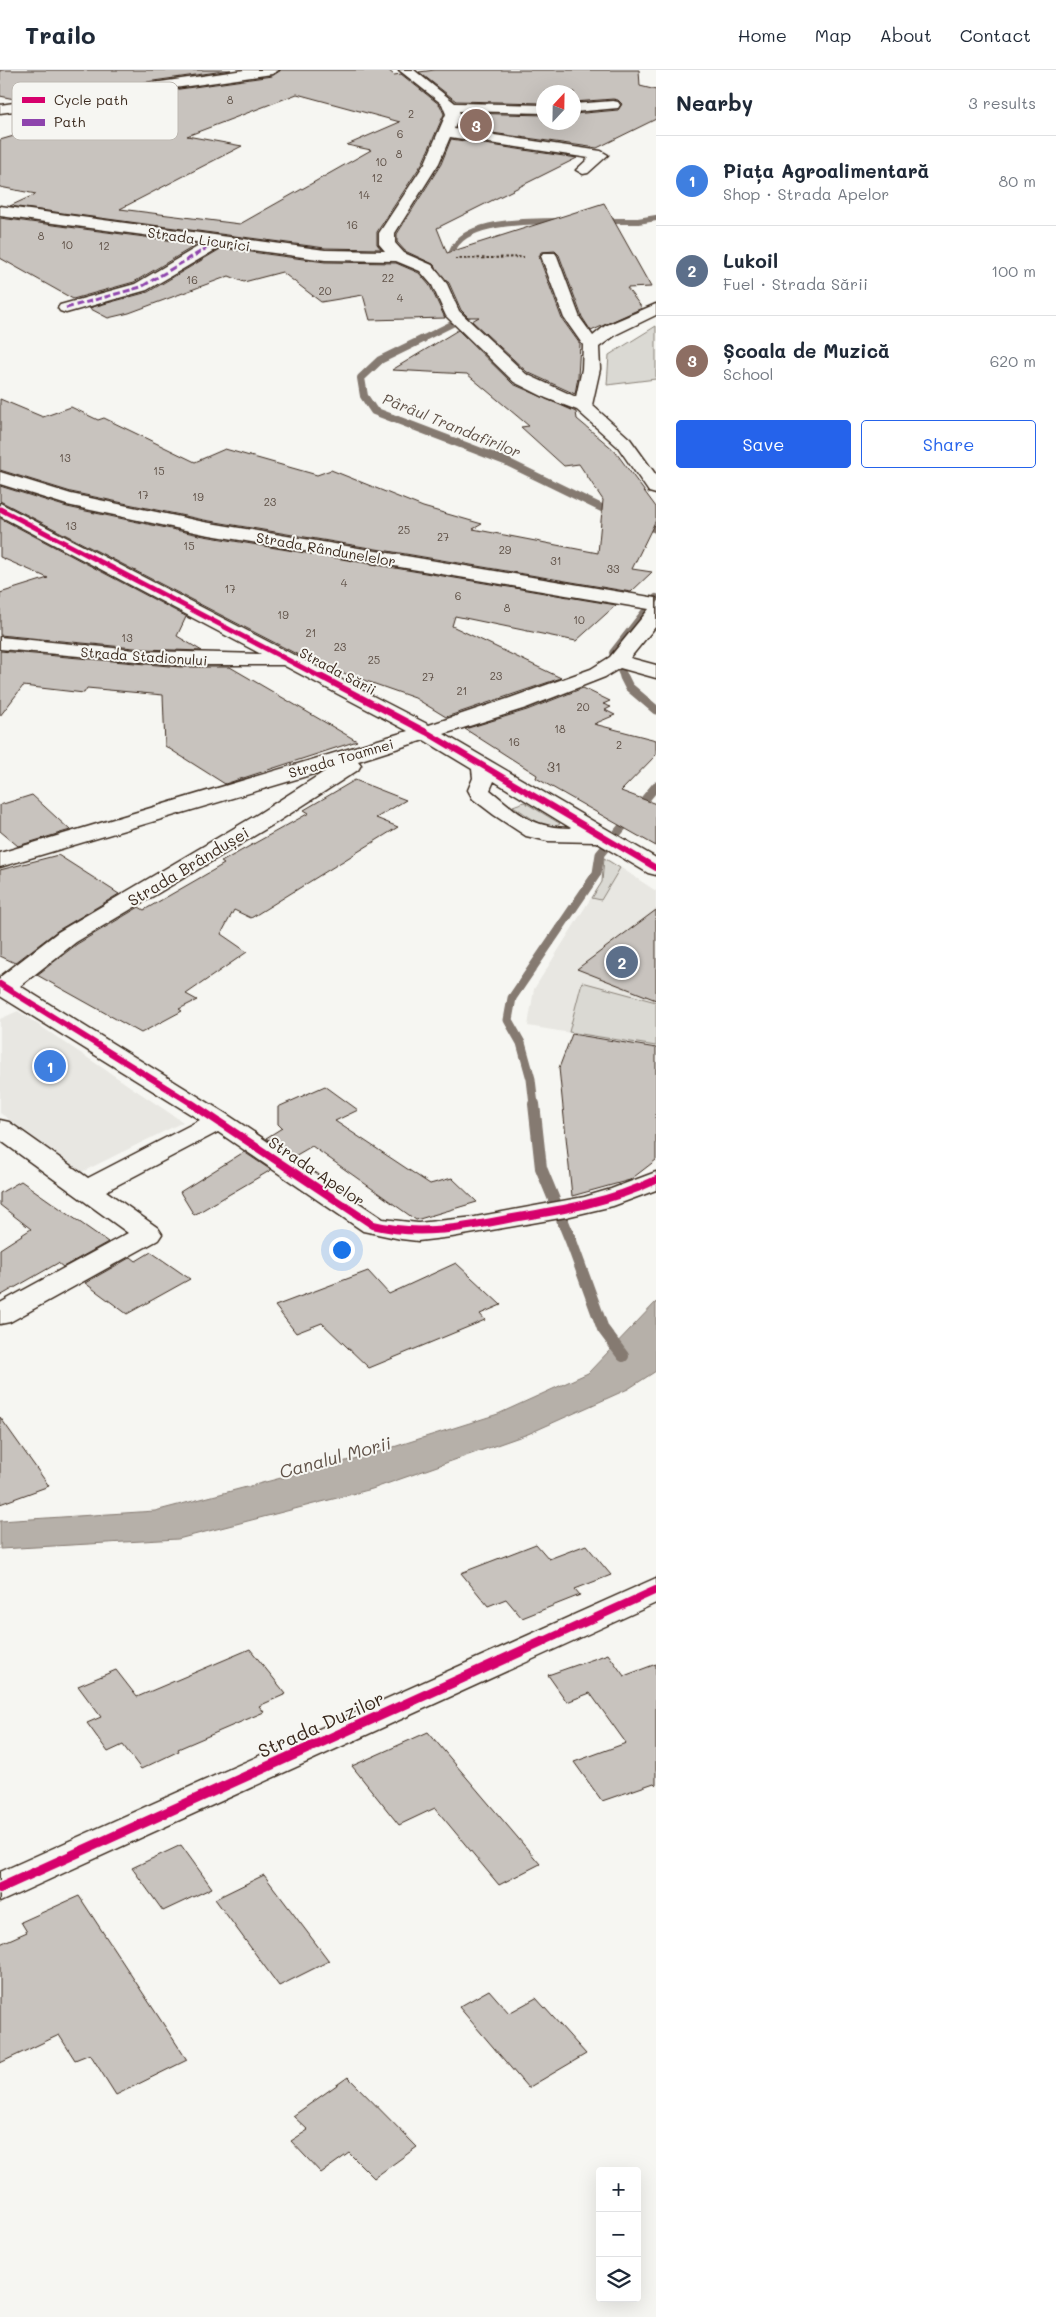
<!DOCTYPE html>
<html lang="en">
<head>
<meta charset="utf-8">
<style>
	:root { --surface:#fff; --page:#f2f2f3; --text:#1f2937; --muted:#747a83; --line:#e0e1e3; --accent:#2563eb }
	body { margin:0; font-family:Mali,sans-serif; background:var(--page); color:var(--text) }
	.controls { position:absolute; right:15px; bottom:15px; display:grid; overflow:hidden; border-radius:5px; box-shadow:0 5px 20px #0002 }
	.controls button { width:45px; height:45px; display:grid; place-items:center; padding:0; border:0; border-bottom:1px solid var(--line); background:var(--surface); color:var(--text); font:25px sans-serif }
	.compass { position:absolute; left:536px; top:15px; width:45px; height:45px; border-radius:50%; background:var(--surface); box-shadow:0 5px 20px #0002; rotate:22deg }
	.you { position:absolute; left:341px; top:1179px; width:18px; height:18px; margin:-12px; border:4px solid #fff; border-radius:50%; background:#1a73e8; box-shadow:0 0 0 8px #1a73e833 }
	.badge { display:grid; place-items:center; width:32px; height:32px; border-radius:50%; background:var(--accent); color:#fff; font-size:16px; font-weight:700 }
	.pin { position:absolute; translate:-50% -50%; border:2px solid #fff; box-shadow:0 1px 5px #0006 }
	.list { margin:0; padding:0; list-style:none }
	h2 { display:flex; justify-content:space-between; align-items:center; height:65px; margin:0; padding:0 20px; font-size:21px }
	h2 small { font-size:16px; font-weight:400; color:var(--muted) }
	.list li { display:grid; grid-template-columns:32px 1fr auto; gap:15px; align-items:center; box-sizing:border-box; height:90px; padding:0 20px; border-top:1px solid var(--line) }
	.list b { display:block; font-size:19px; white-space:nowrap }
	.list p { margin:0; font-size:16px; white-space:nowrap; color:var(--muted) }
	.list em { font-size:16px; font-style:normal; color:var(--muted) }
	.actions { display:flex; gap:10px; padding:15px 20px }
	.actions a { flex:1; padding:11px 0; border:1px solid var(--accent); border-radius:5px; text-align:center; font-size:18px; color:var(--accent) }
	.actions .main { background:var(--accent); color:#fff }
	.icon { flex:none; width:28px; height:28px; fill:none; stroke:currentColor; stroke-width:2; stroke-linecap:round; stroke-linejoin:round }
	.map { position:relative; flex:none; width:656px; height:2247px; overflow:hidden }
	header { display:flex; align-items:center; gap:30px; box-sizing:border-box; height:70px; padding:0 25px; background:var(--surface); border-bottom:1px solid var(--line) }
	header strong { font-size:24px }
	nav { display:flex; gap:28px; margin-inline-start:auto; font-size:18px }
	main { display:flex }
	aside { flex:1; background:var(--surface) }
	.map>svg:first-child { display:block }
	.built { fill:#e8e7e2 }
	.green { fill:#dad9d3; stroke:#8a8278 }
	.water { fill:#b6b0a9; stroke:#857a71 }
	.lines { fill:none; stroke-linecap:round; stroke-linejoin:round }
	.stream-far3 { stroke:#857a71; stroke-width:6 }
	.stream-far2 { stroke:#857a71; stroke-width:8 }
	.stream-far1 { stroke:#857a71; stroke-width:9 }
	.stream { stroke:#857a71; stroke-width:12 }
	.building { fill:#c8c3be; stroke:#3b2a1e; fill-rule:evenodd }
	.minor-casing { stroke:#3b2a1e; stroke-width:3 }
	.highway-casing { stroke:#3b2a1e; stroke-width:3 }
	.path { stroke:#3b2a1e; stroke-width:2; stroke-dasharray:2.5 2; stroke-linecap:butt }
	.minor { fill:#f6f6f2; fill-rule:evenodd }
	.highway { fill:#f6f6f2; fill-rule:evenodd }
	.quiet { stroke:#8e44ad; stroke-width:3; stroke-dasharray:7 3; stroke-linecap:butt }
	.cycleway-far3-casing { stroke:#f6f6f2; stroke-width:7 }
	.cycleway-far2-casing { stroke:#f6f6f2; stroke-width:9 }
	.cycleway-far1-casing { stroke:#f6f6f2; stroke-width:11 }
	.cycleway-casing { stroke:#f6f6f2; stroke-width:13 }
	.cycleway-far3 { stroke:#d6006c; stroke-width:5 }
	.cycleway-far2 { stroke:#d6006c; stroke-width:6 }
	.cycleway-far1 { stroke:#d6006c; stroke-width:8 }
	.cycleway { stroke:#d6006c; stroke-width:10 }
	.labels { text-anchor:middle; dominant-baseline:central; stroke-width:4; stroke-linejoin:round; paint-order:stroke }
	.far-number-label { font-size:11px; fill:#5e5046 }
	.far-street-label { font-size:14px; fill:#3b2a1e; stroke:#f6f6f2 }
	.number-label { font-size:14px; fill:#5e5046 }
	.far-water-label { font-size:15px; font-style:italic; fill:#605248; stroke:#f6f6f2 }
	.street-label { font-size:16px; fill:#3b2a1e; stroke:#f6f6f2 }
	.water-label { font-size:18px; font-style:italic; fill:#605248; stroke:#f6f6f2 }
	.near-street-label { font-size:19px; fill:#3b2a1e; stroke:#f6f6f2 }
	.key { fill:#f6f6f2; stroke:#beb9b2; stroke-width:1 }
	.key-label { font-size:14px; fill:#3b2a1e }
</style>
</head>
<body>
<header>
<strong>Trailo</strong>
<nav><a>Home</a><a>Map</a><a>About</a><a>Contact</a></nav>
</header>
<main>
<div class="map">
<svg width="656" height="2247" viewBox="0 0 656 2247">
	<rect width="100%" height="100%" fill="#f6f6f2"/>
	<filter id="ink" filterUnits="userSpaceOnUse"><feTurbulence type="fractalNoise" baseFrequency=".02" numOctaves="2"/><feDisplacementMap in="SourceGraphic" scale="10" xChannelSelector="R" yChannelSelector="G"/><feConvolveMatrix kernelMatrix="1 2 1 2 8 2 1 2 1" color-interpolation-filters="sRGB"/></filter>
	<g filter="url(#ink)">
		<g class="built">
			<polygon points="603,786 656,821 656,977 528,956 534,919 601,812"/>
			<polygon points="18,941 183,1052 82,1102 0,1043 0,949"/>
		</g>
		<g class="green">
			<polygon points="656,256 656,309 607,315 609,285"/>
			<path d="M524,732L559,753L560,754C547,763 525,743 513,736Z"/>
			<polygon points="604,788 620,798 601,830 592,828 602,812"/>
			<polygon points="582,912 656,932 656,976 569,962"/>
		</g>
		<polygon class="water" points="656,1232 656,1301 628,1319 528,1364 372,1419 178,1469 0,1479 0,1451 155,1441 365,1386 498,1344 588,1303"/>
		<g class="lines">
			<g class="stream-far3">
				<polyline points="601,151 638,151 656,148"/>
				<path d="M454,195L450,186C452,182 454,176 458,172C477,150 538,151 565,151"/>
				<polyline points="420,270 468,246 475,235"/>
			</g>
			<g class="stream-far2">
				<polyline points="423,269 380,290 361,308 364,326 374,341 505,391 616,445"/>
				<polyline points="639,453 656,459"/>
				<polyline points="625,609 613,583 656,528"/>
			</g>
			<g class="stream-far1">
				<polyline points="624,607 629,617 656,640"/>
				<polyline points="534,1035 531,1009 521,973 508,950 512,928 597,803 600,784 656,716"/>
			</g>
			<polyline class="stream" points="534,1034 541,1098 571,1171 603,1259 623,1286"/>
		</g>
		<g class="building">
			<polygon points="0,0 231,0 19,30 0,26"/>
			<path d="M281,0H388L394,5L401,4L440,35L444,44L423,92L377,162V174L381,179L325,178L10,136L36,124L0,117V70L86,45L52,37L272,6ZM297,24L400,52L347,75L371,80L240,154L120,139L242,76L187,66Z"/>
			<polygon points="435,0 639,0 640,16 656,20 656,49 597,78 457,58 462,43 544,45 544,52 574,52 574,44 618,40 622,34 618,30 613,29 574,32 574,22 544,22 544,33 456,31 419,2"/>
			<polygon points="451,69 577,88 437,158 447,183 604,133 651,217 627,218 642,238 591,261 582,247 559,185 555,181 541,182 539,187 562,249 580,274 578,307 575,324 527,302 472,251 479,247 468,247 461,240 449,213 433,194 405,181 397,172 397,164 441,94"/>
			<polygon points="0,148 198,174 134,212 73,229 0,188"/>
			<polygon points="222,178 325,192 396,193 419,203 430,216 445,248 370,250 363,225 321,232 282,202 244,212 229,206 129,243 108,248 89,238 148,222"/>
			<polygon points="458,260 513,314 576,342 577,349 614,380 656,437 656,450 632,499 652,502 631,522 204,450 71,422 0,400 0,329 43,347 71,337 98,350 104,348 195,392 225,379 317,405 331,400 423,437 482,454 473,459 598,483 603,430 579,394 564,396 521,357 529,356 467,304 392,300"/>
			<polygon points="0,416 67,437 204,466 616,535 576,571 455,546 452,556 561,608 446,647 415,628 312,592 0,431"/>
			<polygon points="0,448 191,549 186,547 177,566 202,581 144,579 0,565 0,523 48,508 0,487"/>
			<polygon points="0,581 180,597 230,597 357,671 225,714 165,676 163,625 87,618 84,623 23,616 0,646"/>
			<polygon points="583,618 610,631 603,634 611,637 605,640 615,645 594,654 656,670 656,685 621,721 656,734 656,776 536,708 537,705 465,659 527,640"/>
			<polygon points="355,710 406,730 376,748 398,757 251,848 234,840 221,864 247,882 186,924 197,930 179,939 182,941 141,963 37,905 77,874 139,837 144,840 224,794 221,792 309,743 304,740"/>
			<polygon points="32,725 70,760 18,776 0,761 0,735"/>
			<polygon points="58,785 119,824 57,861 15,893 0,886 0,800"/>
			<polygon points="656,840 656,930 577,899"/>
			<polygon points="572,964 656,978 656,1090 630,1110 572,1126 559,998"/>
			<polygon points="325,1016 358,1040 335,1051 430,1114 452,1108 477,1132 416,1150 312,1076 293,1087 266,1068 282,1058 278,1054 278,1037"/>
			<polygon points="244,1082 271,1100 194,1145 180,1122"/>
			<polygon points="21,1111 108,1172 63,1197 58,1193 0,1226 0,1179 31,1159 0,1135 0,1123"/>
			<polygon points="151,1182 190,1209 127,1244 85,1213 131,1187 136,1191"/>
			<polygon points="456,1193 501,1235 480,1244 485,1250 369,1298 322,1253 296,1263 275,1236 368,1201 389,1224"/>
			<polygon points="0,1347 49,1416 0,1434"/>
			<polygon points="536,1474 549,1489 586,1475 611,1505 575,1519 580,1525 522,1548 506,1529 488,1536 461,1503"/>
			<polygon points="250,1579 286,1624 259,1636 264,1642 178,1679 179,1681 141,1699 123,1675 108,1682 87,1653 101,1647 78,1616 116,1600 137,1627"/>
			<polygon points="608,1584 624,1606 656,1594 656,1715 654,1713 602,1731 574,1692 626,1673 590,1623 567,1632 548,1605"/>
			<polygon points="428,1662 540,1794 499,1815 435,1738 399,1755 352,1696"/>
			<polygon points="181,1775 212,1818 163,1841 132,1798"/>
			<polygon points="264,1805 329,1891 279,1916 215,1829"/>
			<polygon points="79,1826 187,1990 116,2025 90,1984 75,1990 59,1965 0,1993 0,1874 27,1862 21,1852"/>
			<polygon points="489,1920 509,1943 536,1928 586,1984 528,2018 459,1937"/>
			<polygon points="348,2007 417,2077 374,2108 349,2083 321,2103 291,2071 308,2060 293,2046"/>
		</g>
		<g class="lines">
			<defs>
				<g id="minor">
					<polygon points="399,0 414,0 455,33 544,35 544,43 459,41 460,44 454,59 601,81 608,85 588,103 583,104 576,100 589,88 450,67 439,93 395,163 395,173 404,183 432,195 447,214 459,241 526,304 576,327 582,299 583,275 564,248 541,186 543,183 555,183 557,186 580,248 593,266 605,256 656,234 656,245 617,264 599,277 600,299 592,335 630,369 656,405 656,424 649,422 618,377 577,340 546,328 514,312 446,246 432,215 420,201 396,191 325,190 222,176 147,220 66,243 60,241 58,238 60,235 135,214 204,173 0,146 0,136 325,180 385,181 379,174 379,163 425,93 446,44 442,34"/>
					<polygon points="613,31 618,32 620,35 618,38 574,42 574,34"/>
					<path d="M0,402L71,424L204,452L656,528V556L630,588L656,595V608L620,598L605,607L526,638L444,664L656,788V805L648,803L596,772L548,771L526,766L494,745L473,729L468,720L473,708L472,699L424,670L358,691L361,695L358,700L274,754L76,872L20,916L228,1045L383,1149L418,1153L475,1147L584,1127L611,1119L656,1102V1120L613,1136L566,1147L452,1167L418,1171L401,1169L363,1161L218,1062L106,1121L158,1158L162,1164L158,1170L10,1252L0,1254V1233L128,1163L0,1070V1050L9,1052L88,1108L200,1050L0,926V907L58,862L258,744L327,700L0,797V783L408,661L283,595H180L0,579V567L144,581L261,584L0,446V433L429,655L510,628L591,599L610,587L649,539L204,464L67,435L0,414ZM494,711L571,758C531,758 520,744 490,720Z"/>
					<polygon points="656,1508 656,1533 0,1832 0,1802"/>
				</g>
				<polygon id="highway" points="244,0 279,0 272,4 0,43 0,35"/>
			</defs>
			<use href="#minor" class="minor-casing"/>
			<use href="#highway" class="highway-casing"/>
			<g class="path">
				<polyline points="38,61 68,64 98,63"/>
				<polyline points="455,189 524,187"/>
			</g>
			<use href="#minor" class="minor"/>
			<use href="#highway" class="highway"/>
			<polyline class="quiet" points="66,238 141,217 217,172"/>
			<defs>
				<polyline id="cycleway-far3" points="0,439 324,609"/>
				<g id="cycleway-far2">
					<polyline points="322,607 426,662 656,798"/>
					<polyline points="0,914 194,1035"/>
				</g>
				<g id="cycleway-far1">
					<path d="M192,1034L373,1155C421,1167 465,1157 513,1148C562,1140 610,1132 656,1110"/>
					<polyline points="542,1572 656,1520"/>
				</g>
				<polyline id="cycleway" points="0,1818 544,1571"/>
			</defs>
			<use href="#cycleway-far3" class="cycleway-far3-casing"/>
			<use href="#cycleway-far2" class="cycleway-far2-casing"/>
			<use href="#cycleway-far1" class="cycleway-far1-casing"/>
			<use href="#cycleway" class="cycleway-casing"/>
			<use href="#cycleway-far3" class="cycleway-far3"/>
			<use href="#cycleway-far2" class="cycleway-far2"/>
			<use href="#cycleway-far1" class="cycleway-far1"/>
			<use href="#cycleway" class="cycleway"/>
		</g>
	</g>
	<g class="labels">
		<g class="far-number-label">
			<text x="230" y="29">8</text>
			<text x="411" y="43">2</text>
			<text x="400" y="63">6</text>
			<text x="399" y="83">8</text>
			<text x="381" y="91">10</text>
			<text x="377" y="107">12</text>
			<text x="364" y="124">14</text>
			<text x="352" y="154">16</text>
			<text x="41" y="165">8</text>
			<text x="67" y="174">10</text>
			<text x="104" y="175">12</text>
			<text x="388" y="207">22</text>
			<text x="192" y="209">16</text>
			<text x="325" y="220">20</text>
			<text x="400" y="227">4</text>
			<text x="65" y="387">13</text>
			<text x="159" y="400">15</text>
			<text x="143" y="424">17</text>
			<text x="198" y="426">19</text>
			<text x="270" y="431">23</text>
			<text x="71" y="455">13</text>
			<text x="404" y="459">25</text>
			<text x="443" y="466">27</text>
			<text x="189" y="475">15</text>
			<text x="505" y="479">29</text>
			<text x="556" y="490">31</text>
			<text x="613" y="498">33</text>
			<text x="344" y="512">4</text>
			<text x="230" y="518">17</text>
			<text x="458" y="525">6</text>
			<text x="507" y="537">8</text>
			<text x="283" y="544">19</text>
			<text x="579" y="549">10</text>
			<text x="311" y="562">21</text>
			<text x="127" y="567">13</text>
			<text x="340" y="576">23</text>
			<text x="374" y="589">25</text>
			<text x="496" y="605">23</text>
			<text x="428" y="606">27</text>
			<text x="462" y="620">21</text>
			<text x="583" y="636">20</text>
			<text x="560" y="658">18</text>
			<text x="514" y="671">16</text>
			<text x="619" y="674">2</text>
		</g>
		<g class="far-street-label">
			<text transform="translate(199 169) rotate(8)">Strada Licurici</text>
			<text transform="translate(326 479) rotate(10)">Strada Rândunelelor</text>
			<text transform="translate(144 586) rotate(4)">Strada Stadionului</text>
			<text transform="translate(338 601) rotate(28)">Strada Sării</text>
			<text transform="translate(341 688) rotate(-16)">Strada Toamnei</text>
		</g>
		<g class="number-label">
			<text x="554" y="696">31</text>
		</g>
		<g class="far-water-label">
			<text transform="translate(452 355) rotate(22)">Pârâul Trandafirilor</text>
		</g>
		<g class="street-label">
			<text transform="translate(188 796) rotate(-31)">Strada Brândușei</text>
			<text transform="translate(317 1101) rotate(34)">Strada Apelor</text>
		</g>
		<g class="water-label">
			<text transform="translate(335 1387) rotate(-15)">Canalul Morii</text>
		</g>
		<g class="near-street-label">
			<text transform="translate(321 1654) rotate(-24)">Strada Duzilor</text>
		</g>
	</g>
	<rect x="12" y="12" width="166" height="58" rx="8" class="key"/>
	<rect x="22" y="27" width="23" height="6" fill="#d6006c"/>
	<rect x="22" y="49" width="23" height="7" fill="#8e44ad"/>
	<g class="key-label">
		<text x="54" y="35">Cycle path</text>
		<text x="54" y="57">Path</text>
	</g>
</svg>
<div class="controls">
<button>+</button>
<button>−</button>
<button><svg class="icon" aria-label="layers" viewBox="0 0 24 24"><path d="M12 4l9 5-9 5-9-5zM3 14l9 5 9-5"/></svg></button>
</div>
<svg class="compass" viewBox="-18 -18 36 36"><path d="M0-13l5 13h-10z" fill="#e53935"/><path d="M0 13l5-13h-10z" fill="#747a83"/></svg>
<div class="you"></div>
<div class="pin badge" style="left:50px;top:996px;background:#3f7fe0">1</div>
<div class="pin badge" style="left:622px;top:892px;background:#5c6f8a">2</div>
<div class="pin badge" style="left:476px;top:55px;background:#8d6e63">3</div>
</div>
<aside>
<h2>Nearby<small>3 results</small></h2>
<ul class="list">
<li><span class="badge" style="background:#3f7fe0">1</span><div><b>Piața Agroalimentară</b><p>Shop · Strada Apelor</p></div><em>80 m</em></li>
<li><span class="badge" style="background:#5c6f8a">2</span><div><b>Lukoil</b><p>Fuel · Strada Sării</p></div><em>100 m</em></li>
<li><span class="badge" style="background:#8d6e63">3</span><div><b>Școala de Muzică</b><p>School</p></div><em>620 m</em></li>
</ul>
<div class="actions"><a class="main">Save</a><a>Share</a></div>
</aside>
</main>
</body>
</html>
